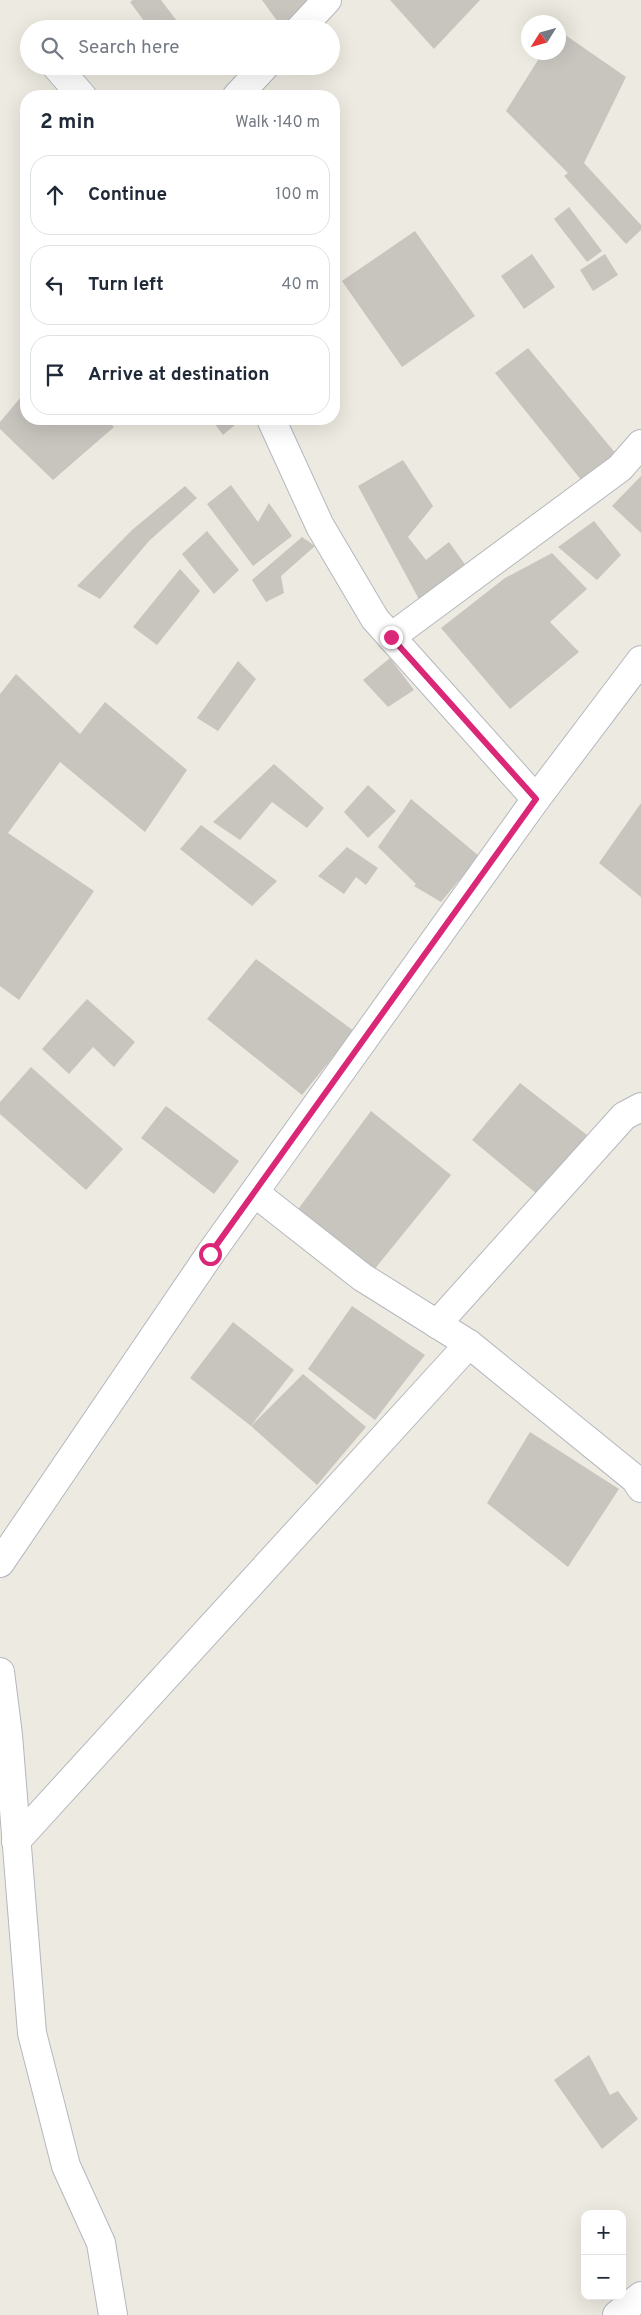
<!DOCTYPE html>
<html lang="en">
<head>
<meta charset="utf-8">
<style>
	:root { --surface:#fff; --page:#f6f6f7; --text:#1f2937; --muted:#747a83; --line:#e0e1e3 }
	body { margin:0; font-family:Overpass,sans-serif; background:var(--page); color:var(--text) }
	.controls { position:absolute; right:15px; bottom:15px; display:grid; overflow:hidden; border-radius:10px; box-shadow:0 5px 20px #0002 }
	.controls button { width:45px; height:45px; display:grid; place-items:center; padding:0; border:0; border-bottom:1px solid var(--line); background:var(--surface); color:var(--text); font:25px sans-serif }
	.compass { position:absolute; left:521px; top:15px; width:45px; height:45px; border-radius:50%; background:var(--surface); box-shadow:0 5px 20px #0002; rotate:233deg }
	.stop { position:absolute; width:15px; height:15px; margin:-11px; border:4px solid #db2777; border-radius:50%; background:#fff }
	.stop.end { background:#db2777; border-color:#fff; box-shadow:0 1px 5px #0008 }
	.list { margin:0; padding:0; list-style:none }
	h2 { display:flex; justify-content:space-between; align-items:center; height:65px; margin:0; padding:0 20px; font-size:21px }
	h2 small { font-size:16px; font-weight:400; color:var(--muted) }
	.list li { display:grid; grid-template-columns:32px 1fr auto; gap:15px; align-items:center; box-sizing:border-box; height:80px; margin:0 10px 10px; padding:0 10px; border:1px solid var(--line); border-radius:20px }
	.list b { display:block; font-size:19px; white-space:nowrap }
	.list em { font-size:16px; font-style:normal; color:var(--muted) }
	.icon { flex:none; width:28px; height:28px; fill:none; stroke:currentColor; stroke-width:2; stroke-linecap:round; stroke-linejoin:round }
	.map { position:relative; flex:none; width:641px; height:2315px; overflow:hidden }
	.search { position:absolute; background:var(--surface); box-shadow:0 5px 20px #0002; left:20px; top:20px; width:320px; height:55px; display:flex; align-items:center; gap:12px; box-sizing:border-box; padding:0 18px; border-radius:28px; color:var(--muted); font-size:19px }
	.panel { position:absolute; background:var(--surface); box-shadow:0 5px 20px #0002; left:20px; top:90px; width:320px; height:335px; border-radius:20px }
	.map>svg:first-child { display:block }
	.building { fill:#c8c5bf }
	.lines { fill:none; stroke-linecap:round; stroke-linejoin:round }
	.minor-casing { stroke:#b4b8bd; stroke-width:30 }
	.minor { stroke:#fff; stroke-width:28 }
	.route { stroke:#db2777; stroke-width:6 }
</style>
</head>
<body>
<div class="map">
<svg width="641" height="2315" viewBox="0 0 641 2315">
	<rect width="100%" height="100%" fill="#edeae1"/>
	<g class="building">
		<polygon points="133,0 161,0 183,29 150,29 130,2"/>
		<polygon points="262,0 318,0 290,29 283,29"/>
		<polygon points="390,0 480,0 434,49"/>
		<polygon points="558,30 626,77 584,163 641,225 641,230 626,244 564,176 568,173 506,111 543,52 558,52"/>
		<polygon points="569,207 602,251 587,262 554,219"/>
		<polygon points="415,231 475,316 402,367 342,281"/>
		<polygon points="532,254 555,287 524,309 501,276"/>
		<polygon points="605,254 618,275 593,291 580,270"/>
		<polygon points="528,348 617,455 582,481 495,373"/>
		<polygon points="26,391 26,419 106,419 114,427 53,480 0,429 0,422"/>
		<polygon points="211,419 242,419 223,435"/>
		<polygon points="403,460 433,506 408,537 426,560 449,542 469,570 421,603 358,486"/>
		<polygon points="641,476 641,533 612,506"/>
		<polygon points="231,485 258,522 269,503 292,536 253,566 207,504"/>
		<polygon points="185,486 197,498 149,541 100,599 77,586 132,530"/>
		<polygon points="594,521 621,555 597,580 558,547"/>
		<polygon points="207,531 239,570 214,594 182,554"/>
		<polygon points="302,537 315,546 281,576 284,593 266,602 252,580"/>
		<polygon points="552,553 587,589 550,622 579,652 510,709 441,628 505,578"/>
		<polygon points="180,569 200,591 157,645 133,627"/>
		<polygon points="390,658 414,690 388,707 363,680"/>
		<polygon points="238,661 256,679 218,731 197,718"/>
		<polygon points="16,674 80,734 105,702 187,770 145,832 60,762 8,833 94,891 19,1000 0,986 0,694"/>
		<polygon points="274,764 324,808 307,828 272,802 240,840 213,822"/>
		<polygon points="368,785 396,811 368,838 344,812"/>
		<polygon points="411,799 479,856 441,902 414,886 416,884 378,847"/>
		<polygon points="641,803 641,897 599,863"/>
		<polygon points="201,825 277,881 252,906 180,849"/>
		<polygon points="347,847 378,868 366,885 356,877 344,894 318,876"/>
		<polygon points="256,959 354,1031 302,1095 207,1019"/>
		<polygon points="87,999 135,1042 114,1067 93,1047 69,1074 42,1049"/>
		<polygon points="31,1067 123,1149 86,1190 0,1114 0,1102"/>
		<polygon points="520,1083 587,1135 537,1194 472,1140"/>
		<polygon points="166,1106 239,1161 214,1194 141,1138"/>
		<polygon points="371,1111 451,1175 373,1271 296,1212"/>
		<polygon points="352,1306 425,1355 375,1420 308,1369"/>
		<polygon points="233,1322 294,1370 251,1426 190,1378"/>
		<polygon points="303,1374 366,1427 317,1485 251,1426"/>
		<polygon points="530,1432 619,1489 568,1567 487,1503"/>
		<polygon points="589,2055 610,2095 618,2091 638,2119 602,2149 554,2080"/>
	</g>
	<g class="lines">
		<defs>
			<g id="minor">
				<polyline points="300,29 327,0"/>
				<polyline points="56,66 82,96"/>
				<polyline points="237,96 265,66"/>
				<polyline points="271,419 320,526 375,619 536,799"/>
				<polyline points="391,637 620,468 641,444"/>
				<polyline points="255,1193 362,1277 469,1344 635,1479 641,1488"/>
				<polyline points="437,1324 624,1116 641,1107"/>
				<polyline points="0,1563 210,1254 536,799 641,660"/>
				<polyline points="0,1672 8,1735 32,2033 66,2166 101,2243 113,2315"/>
				<polyline points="16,1841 469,1344"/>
				<polyline points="617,2315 641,2296"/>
			</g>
		</defs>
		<use href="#minor" class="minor-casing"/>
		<use href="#minor" class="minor"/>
	</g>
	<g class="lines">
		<polyline class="route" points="210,1254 536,799 391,637"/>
	</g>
</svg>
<div class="controls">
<button>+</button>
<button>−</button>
</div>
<svg class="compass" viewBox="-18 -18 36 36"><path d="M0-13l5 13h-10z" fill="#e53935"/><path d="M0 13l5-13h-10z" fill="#747a83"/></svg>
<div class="stop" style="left:210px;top:1254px"></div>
<div class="stop end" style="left:391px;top:637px"></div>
<div class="search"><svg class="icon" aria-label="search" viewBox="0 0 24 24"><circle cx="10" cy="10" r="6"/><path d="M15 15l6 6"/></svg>Search here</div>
<section class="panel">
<h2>2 min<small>Walk · 140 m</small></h2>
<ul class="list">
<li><svg class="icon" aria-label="ahead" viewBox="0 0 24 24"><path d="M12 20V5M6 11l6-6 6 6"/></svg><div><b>Continue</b></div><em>100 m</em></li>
<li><svg class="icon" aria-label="left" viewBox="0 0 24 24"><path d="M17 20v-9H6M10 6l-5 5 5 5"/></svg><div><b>Turn left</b></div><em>40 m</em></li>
<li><svg class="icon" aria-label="arrive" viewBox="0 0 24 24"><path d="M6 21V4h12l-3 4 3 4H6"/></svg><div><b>Arrive at destination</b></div></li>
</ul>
</section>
</div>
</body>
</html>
